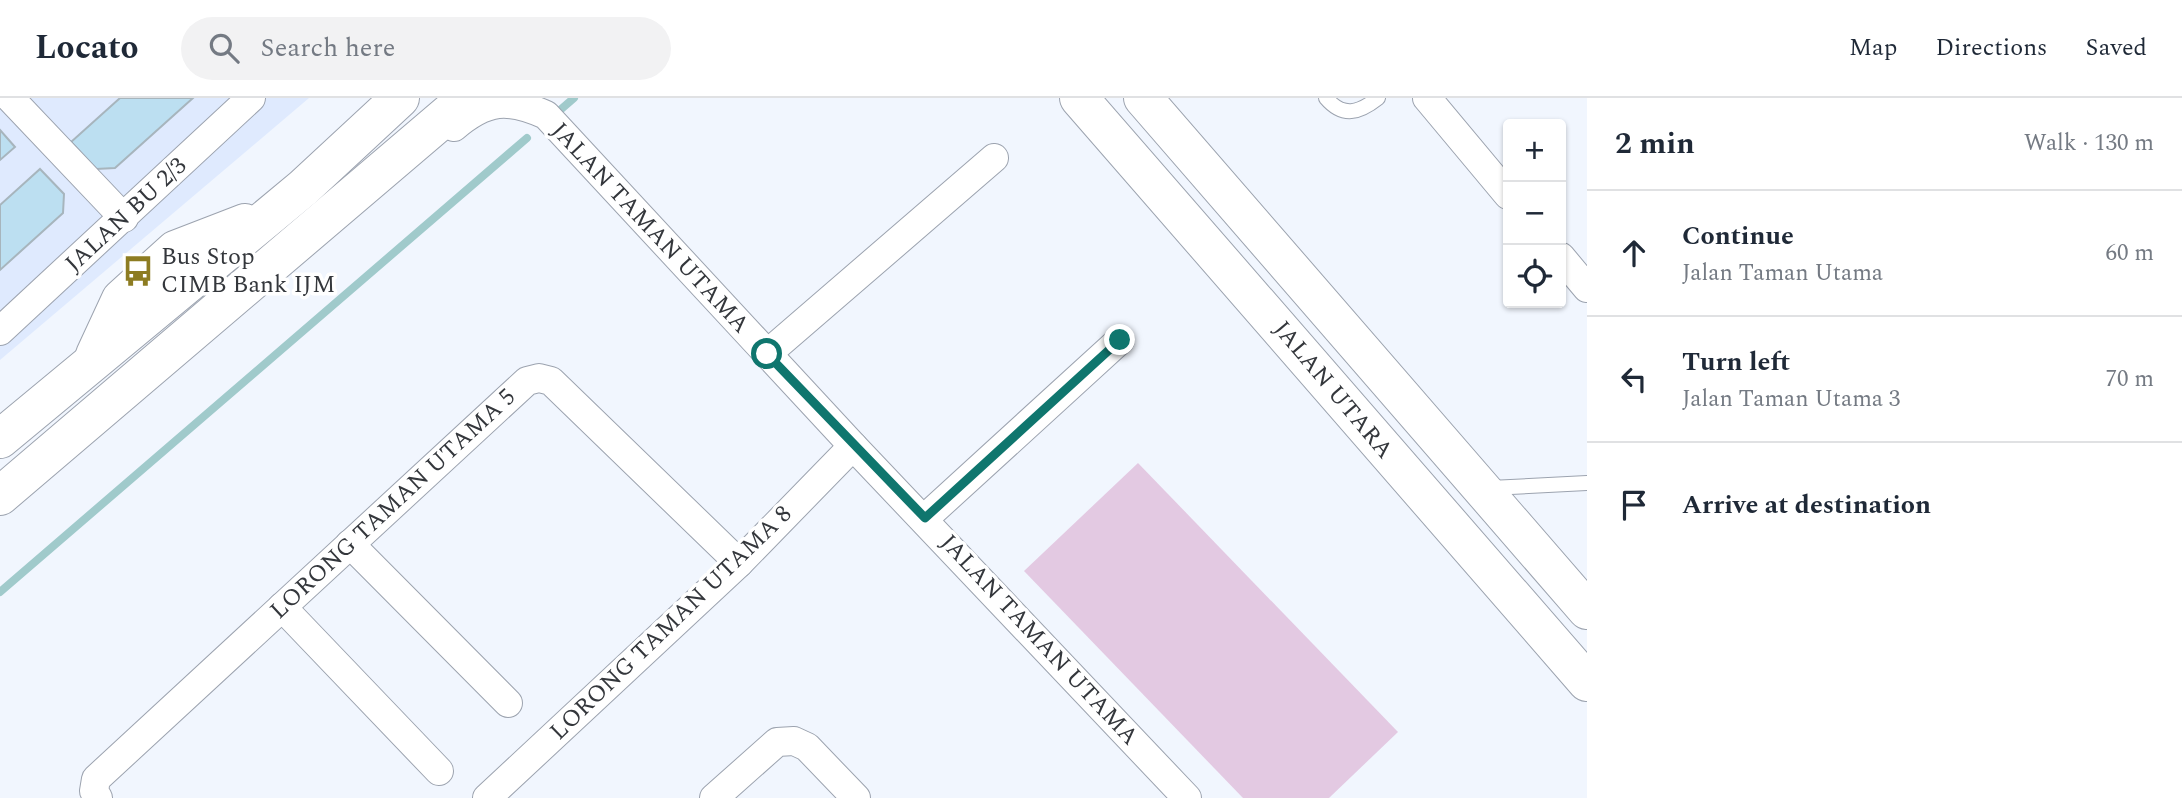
<!DOCTYPE html>
<html lang="en">
<head>
<meta charset="utf-8">
<style>
	:root { --surface:#fff; --page:#f2f2f3; --text:#1f2937; --muted:#747a83; --line:#e0e1e3 }
	body { margin:0; font-family:Spectral,serif; background:var(--page); color:var(--text) }
	.controls { position:absolute; right:21px; top:21px; display:grid; overflow:hidden; border-radius:7px; box-shadow:0 2px 5px #0004 }
	.controls button { width:63px; height:63px; display:grid; place-items:center; padding:0; border:0; border-bottom:2px solid var(--line); background:var(--surface); color:var(--text); font:35px sans-serif }
	.stop { position:absolute; width:21px; height:21px; margin:-16px; border:5px solid #0f766e; border-radius:50%; background:#fff }
	.stop.end { background:#0f766e; border-color:#fff; box-shadow:0 2px 7px #0008 }
	.list { margin:0; padding:0; list-style:none }
	h2 { display:flex; justify-content:space-between; align-items:center; height:91px; margin:0; padding:0 28px; font-size:30px }
	h2 small { font-size:23px; font-weight:400; color:var(--muted) }
	.list li { display:grid; grid-template-columns:46px 1fr auto; gap:21px; align-items:center; box-sizing:border-box; height:126px; padding:0 28px; border-top:2px solid var(--line) }
	.list b { display:block; font-size:26px; white-space:nowrap }
	.list p { margin:0; font-size:23px; white-space:nowrap; color:var(--muted) }
	.list em { font-size:23px; font-style:normal; color:var(--muted) }
	.icon { flex:none; width:38px; height:38px; fill:none; stroke:currentColor; stroke-width:2; stroke-linecap:round; stroke-linejoin:round }
	.map { position:relative; flex:none; width:1587px; height:700px; overflow:hidden }
	header { display:flex; align-items:center; gap:42px; box-sizing:border-box; height:98px; padding:0 35px; background:var(--surface); border-bottom:2px solid var(--line) }
	header strong { font-size:33px }
	nav { display:flex; gap:38px; margin-inline-start:auto; font-size:24px }
	.search { width:490px; height:63px; background:var(--page); display:flex; align-items:center; gap:18px; box-sizing:border-box; padding:0 24px; border-radius:38px; color:var(--muted); font-size:26px }
	main { display:flex }
	aside { flex:1; background:var(--surface) }
	.map>svg:first-child { display:block }
	.built { fill:#dfeafe }
	.green { fill:#e3c9e2 }
	.lines { fill:none; stroke-linecap:round; stroke-linejoin:round }
	.stream { stroke:#a0cacb; stroke-width:8 }
	.building { fill:#bcdff1; stroke:#a7b5bd; stroke-width:2 }
	.lane-casing { stroke:#9ca3af; stroke-width:16 }
	.street-casing { stroke:#9ca3af; stroke-width:30 }
	.secondary-casing { stroke:#9ca3af; stroke-width:40 }
	.highway-casing { stroke:#9ca3af; stroke-width:40 }
	.lane { stroke:#fff; stroke-width:14 }
	.street { stroke:#fff; stroke-width:28 }
	.secondary { stroke:#fff; stroke-width:38 }
	.highway { stroke:#fff; stroke-width:38 }
	.route { stroke:#0f766e; stroke-width:9 }
	.labels { text-anchor:middle; dominant-baseline:central; stroke-width:7; stroke-linejoin:round; paint-order:stroke }
	.street-label { font-size:24px; fill:#34373c; stroke:#fff }
	.poi-label { font-size:24px; fill:#34373c; stroke:#fff; text-anchor:start }
</style>
</head>
<body>
<header>
<strong>Locato</strong>
<div class="search"><svg class="icon" aria-label="search" viewBox="0 0 24 24"><circle cx="10" cy="10" r="6"/><path d="M15 15l6 6"/></svg>Search here</div>
<nav><a>Map</a><a>Directions</a><a>Saved</a></nav>
</header>
<main>
<div class="map">
<svg width="1587" height="700" viewBox="0 0 1587 700">
	<rect width="100%" height="100%" fill="#f1f6fe"/>
	<polygon class="built" points="0,0 309,0 0,262"/>
	<polygon class="green" points="1138,365 1398,634 1329,700 1243,700 1024,473"/>
	<g class="lines">
		<g class="stream">
			<polyline points="559,13 574,0"/>
			<polyline points="0,494 527,40"/>
		</g>
	</g>
	<g class="building">
		<polygon points="120,0 193,0 115,70 96,71 71,44"/>
		<polygon points="0,32 15,49 0,62"/>
		<polygon points="40,71 64,96 63,115 0,172 0,107"/>
	</g>
	<g class="lines">
		<defs>
			<g id="lane">
				<path d="M1326,0C1343,20 1359,15 1378,0"/>
				<polyline points="1490,390 1587,385"/>
			</g>
			<g id="street">
				<polyline points="10,0 124,120"/>
				<polyline points="1427,0 1508,97"/>
				<path d="M454,29C487,1 508,0 546,17L853,348L1187,700"/>
				<polyline points="1561,159 1587,190"/>
				<polyline points="0,233 251,0"/>
				<polyline points="767,256 994,60"/>
				<polyline points="925,420 1120,242"/>
				<polyline points="350,446 508,605"/>
				<polyline points="282,509 439,673"/>
				<polyline points="98,700 94,693 96,681 527,283 539,280 551,283 739,465"/>
				<polyline points="487,700 739,465 853,348"/>
				<polyline points="714,700 777,644 794,643 807,649 856,700"/>
			</g>
			<g id="secondary">
				<polyline points="95,257 121,201 175,152 245,125"/>
				<polyline points="0,341 303,90 400,0"/>
				<polyline points="0,398 467,0"/>
			</g>
			<g id="highway">
				<polyline points="1079,0 1587,584"/>
				<polyline points="1143,0 1587,512"/>
			</g>
		</defs>
		<use href="#lane" class="lane-casing"/>
		<use href="#street" class="street-casing"/>
		<use href="#secondary" class="secondary-casing"/>
		<use href="#highway" class="highway-casing"/>
		<use href="#lane" class="lane"/>
		<use href="#street" class="street"/>
		<use href="#secondary" class="secondary"/>
		<use href="#highway" class="highway"/>
	</g>
	<g class="lines">
		<polyline class="route" points="767,256 925,420 1120,242"/>
	</g>
	<defs>
		<symbol id="bus-bare" viewBox="-9 -9 18 18"><path d="M-5-6H5V4H4V6H2V4H-2V6H-4V4H-5ZM-3.5-4V0h7V-4ZM-3.5 1.2v1.5H-2V1.2ZM2 1.2v1.5H3.5V1.2Z" fill="#8d7c22" stroke="#fff" stroke-width="2.5" paint-order="stroke"/></symbol>
	</defs>
	<g fill-rule="evenodd">
		<use href="#bus-bare" x="116" y="151" width="44" height="44"/>
	</g>
	<g class="labels">
		<g class="street-label">
			<text transform="translate(126 117) rotate(-43)">JALAN BU 2/3</text>
			<text transform="translate(650 130) rotate(47)">JALAN TAMAN UTAMA</text>
			<text transform="translate(1333 292) rotate(50)">JALAN UTARA</text>
			<text transform="translate(393 406) rotate(-43)">LORONG TAMAN UTAMA 5</text>
			<text transform="translate(671 525) rotate(-44)">LORONG TAMAN UTAMA 8</text>
			<text transform="translate(1039 542) rotate(47)">JALAN TAMAN UTAMA</text>
		</g>
		<g class="poi-label">
			<text x="161" y="159">Bus Stop<tspan x="161" dy="28">CIMB Bank IJM</tspan></text>
		</g>
	</g>
</svg>
<div class="controls">
<button>+</button>
<button>−</button>
<button><svg class="icon" aria-label="locate" viewBox="0 0 24 24"><circle cx="12" cy="12" r="6"/><path d="M12 2v4M12 18v4M2 12h4M18 12h4"/></svg></button>
</div>
<div class="stop" style="left:767px;top:256px"></div>
<div class="stop end" style="left:1120px;top:242px"></div>
</div>
<aside>
<h2>2 min<small>Walk · 130 m</small></h2>
<ul class="list">
<li><svg class="icon" aria-label="ahead" viewBox="0 0 24 24"><path d="M12 20V5M6 11l6-6 6 6"/></svg><div><b>Continue</b><p>Jalan Taman Utama</p></div><em>60 m</em></li>
<li><svg class="icon" aria-label="left" viewBox="0 0 24 24"><path d="M17 20v-9H6M10 6l-5 5 5 5"/></svg><div><b>Turn left</b><p>Jalan Taman Utama 3</p></div><em>70 m</em></li>
<li><svg class="icon" aria-label="arrive" viewBox="0 0 24 24"><path d="M6 21V4h12l-3 4 3 4H6"/></svg><div><b>Arrive at destination</b></div></li>
</ul>
</aside>
</main>
</body>
</html>
